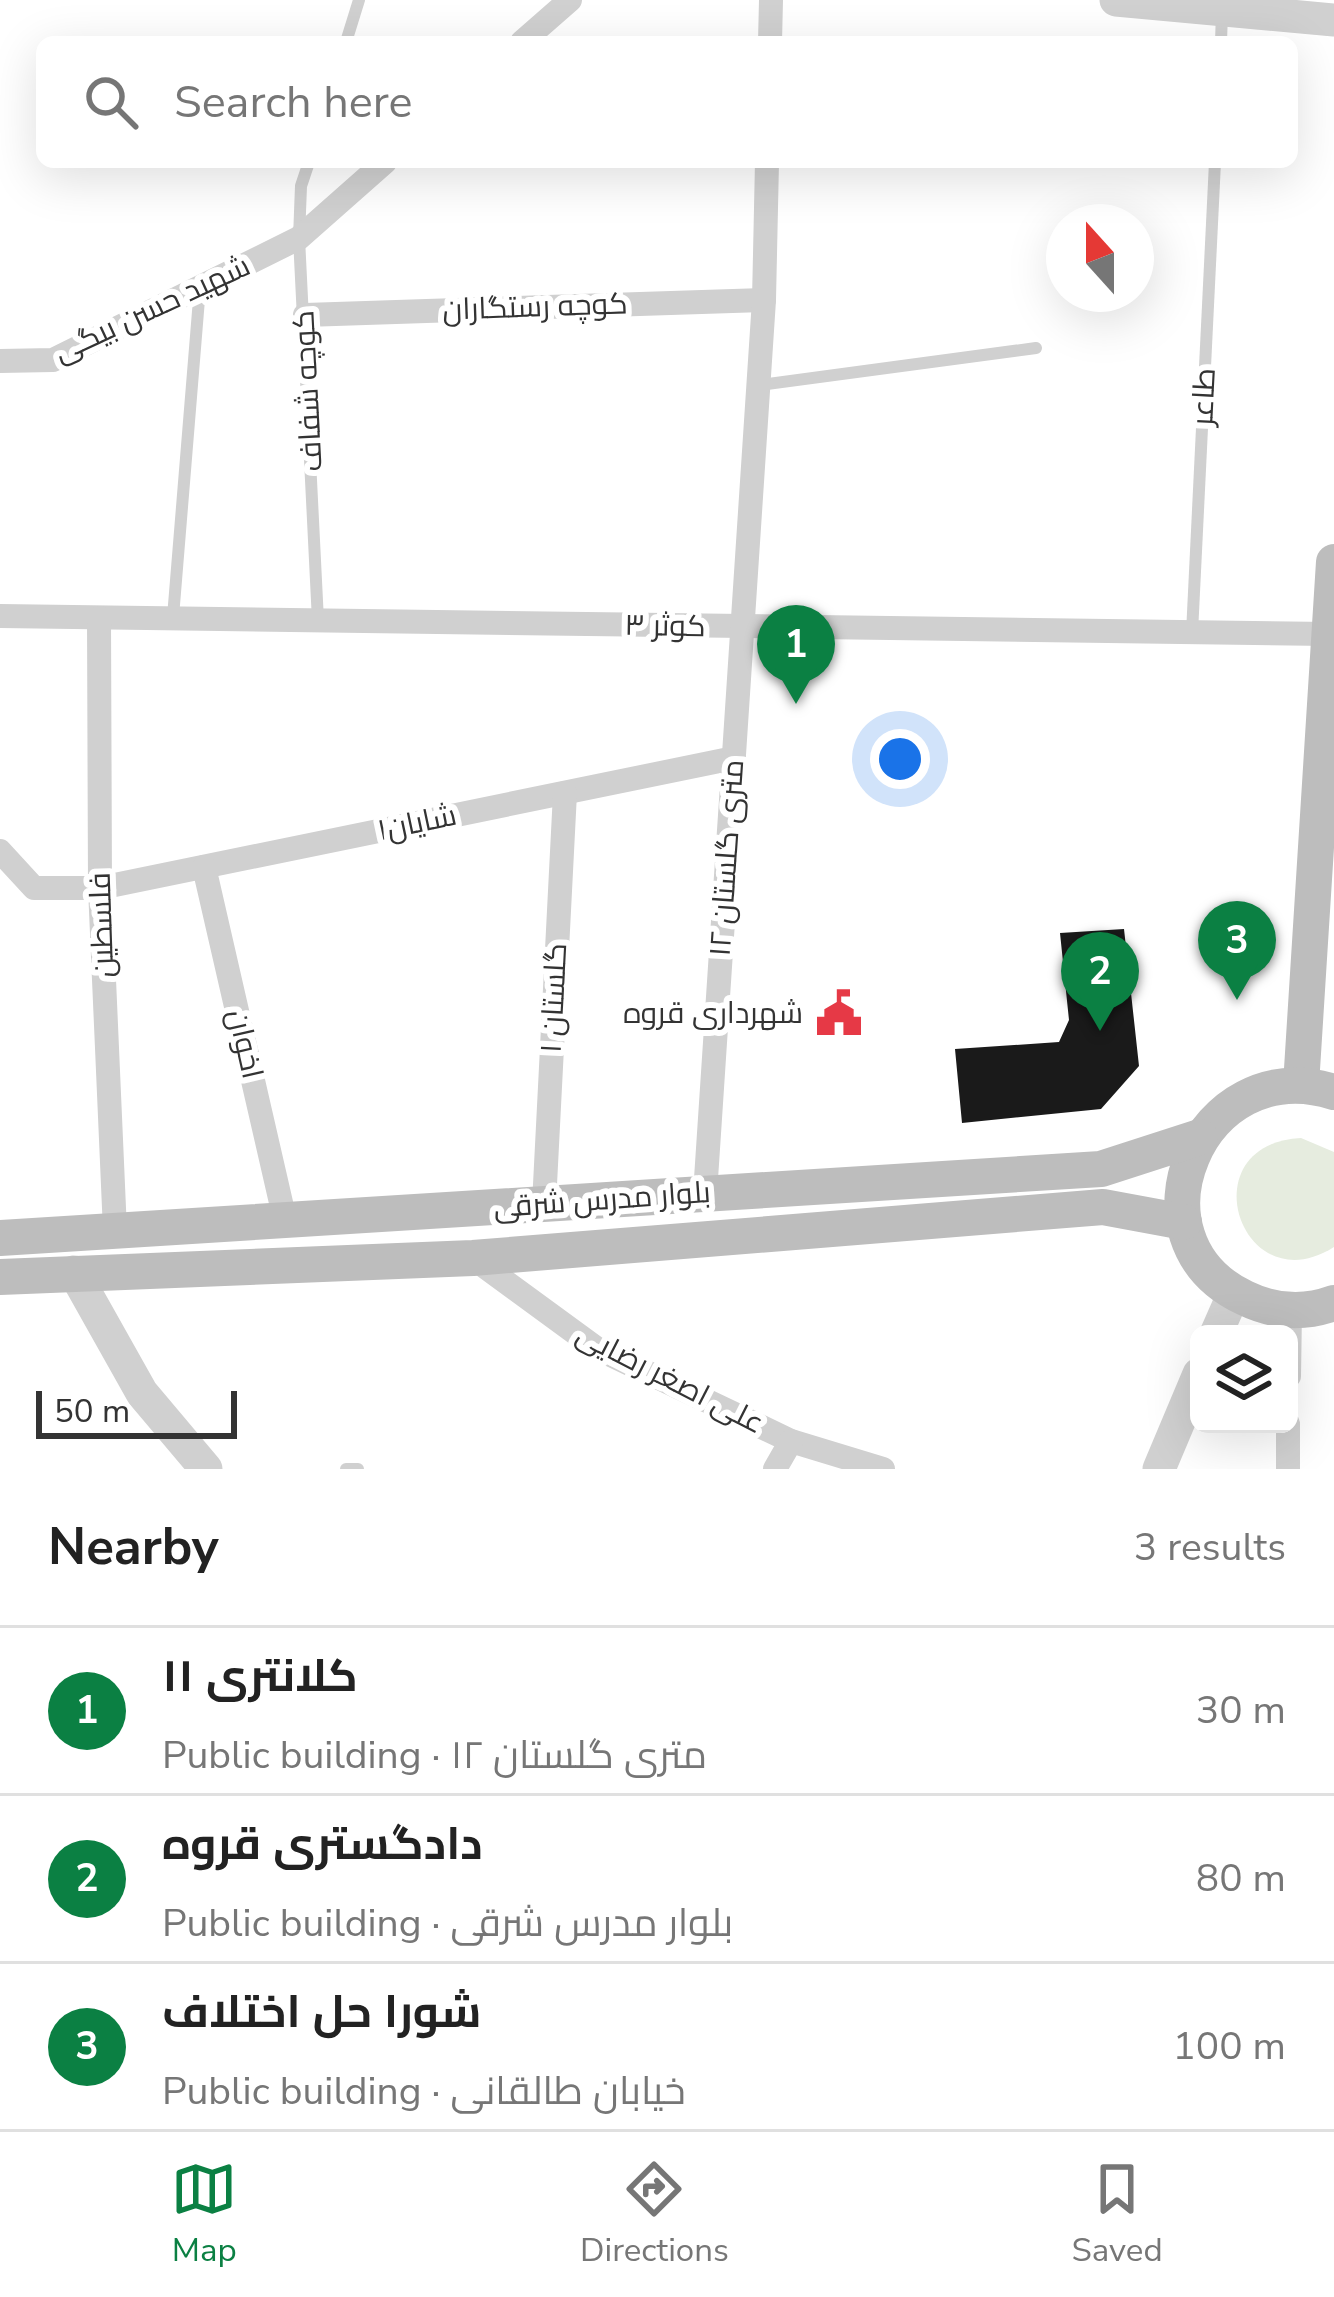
<!DOCTYPE html>
<html lang="en">
<head>
<meta charset="utf-8">
<style>
	:root { --surface:#fff; --page:#f2f2f2; --text:#222; --muted:#767676; --line:#e0e0e0; --accent:#0b8043 }
	body { margin:0; font-family:"Nunito Sans",Cairo,sans-serif; background:var(--page); color:var(--text) }
	.controls { position:absolute; right:36px; bottom:36px; display:grid; overflow:hidden; border-radius:18px; box-shadow:0 12px 48px #0002 }
	.controls button { width:108px; height:108px; display:grid; place-items:center; padding:0; border:0; border-bottom:3px solid var(--line); background:var(--surface); color:var(--text); font:60px sans-serif }
	.compass { position:absolute; left:1046px; top:204px; width:108px; height:108px; border-radius:50%; background:var(--surface); box-shadow:0 12px 48px #0002; rotate:339deg }
	.scale { position:absolute; left:36px; bottom:30px; width:201px; box-sizing:border-box; padding-left:12px; border:6px solid #333; border-top:0; font-size:33px; line-height:42px; white-space:nowrap; color:#333; -webkit-text-stroke:9px #fff; paint-order:stroke }
	.you { position:absolute; left:900px; top:759px; width:42px; height:42px; margin:-30px; border:9px solid #fff; border-radius:50%; background:#1a73e8; box-shadow:0 0 0 18px #1a73e833 }
	.badge { display:grid; place-items:center; width:78px; height:78px; border-radius:50%; background:var(--accent); color:#fff; font-size:39px; font-weight:700 }
	.pin { position:absolute; translate:-50% -99px; filter:drop-shadow(0 3px 6px #0008) }
	.pin::after { content:''; position:absolute; top:63px; width:42px; height:36px; background:inherit; clip-path:polygon(0 0,100% 0,50% 100%) }
	.list { margin:0; padding:0; list-style:none }
	h2 { display:flex; justify-content:space-between; align-items:center; height:156px; margin:0; padding:0 48px; font-size:51px }
	h2 small { font-size:39px; font-weight:400; color:var(--muted) }
	.list li { display:grid; grid-template-columns:78px 1fr auto; gap:36px; align-items:center; box-sizing:border-box; height:168px; padding:0 48px; border-top:3px solid var(--line) }
	.list b { display:block; font-size:45px; white-space:nowrap }
	.list p { margin:0; font-size:39px; white-space:nowrap; color:var(--muted) }
	.list em { font-size:39px; font-style:normal; color:var(--muted) }
	.icon { flex:none; width:66px; height:66px; fill:none; stroke:currentColor; stroke-width:2; stroke-linecap:round; stroke-linejoin:round }
	.map { position:relative; flex:none; width:1334px; height:1469px; overflow:hidden }
	.search { position:absolute; background:var(--surface); box-shadow:0 12px 48px #0002; left:36px; right:36px; top:36px; height:132px; display:flex; align-items:center; gap:30px; box-sizing:border-box; padding:0 42px; border-radius:18px; color:var(--muted); font-size:45px }
	.sheet { height:660px; background:var(--surface) }
	nav { display:flex; justify-content:space-around; align-items:center; box-sizing:border-box; height:168px; border-top:3px solid var(--line); background:var(--surface); font-size:33px; color:var(--muted) }
	nav a { display:grid; justify-items:center; gap:6px }
	nav .on { color:var(--accent) }
	.map>svg:first-child { display:block }
	.green { fill:#e6ecdf }
	.building { fill:#1a1a1a }
	.lines { fill:none; stroke-linecap:round; stroke-linejoin:round }
	.service { stroke:#d0d0d0; stroke-width:12 }
	.minor { stroke:#d0d0d0; stroke-width:24 }
	.tertiary { stroke:#d0d0d0; stroke-width:33 }
	.secondary { stroke:#bdbdbd; stroke-width:36 }
	.labels { text-anchor:middle; dominant-baseline:central; stroke-width:12; stroke-linejoin:round; paint-order:stroke }
	.street-label { font-size:30px; fill:#333; stroke:#fff }
	.poi-label { font-size:30px; fill:#333; stroke:#fff; text-anchor:end }
</style>
</head>
<body>
<div class="map">
<svg width="1334" height="1469" viewBox="0 0 1334 1469">
	<rect width="100%" height="100%" fill="#fff"/>
	<path class="green" d="M1301,1138L1334,1152V1247C1241,1306 1187,1144 1301,1138Z"/>
	<polygon class="building" points="1124,929 1139,1066 1101,1109 962,1123 955,1049 1059,1042 1069,1020 1060,933"/>
	<g class="lines">
		<g class="service">
			<polyline points="346,42 359,0"/>
			<polyline points="1221,42 1222,12"/>
			<polyline points="309,162 301,186 299,238 318,621"/>
			<polyline points="760,385 1036,348"/>
			<polyline points="173,617 200,287"/>
			<polyline points="1192,633 1215,162"/>
			<polyline points="346,1469 358,1469"/>
		</g>
		<g class="minor">
			<polyline points="522,42 570,0"/>
			<polyline points="770,42 771,0"/>
			<polyline points="305,315 764,300"/>
			<polyline points="0,361 53,360 299,238 385,162"/>
			<polyline points="0,616 1329,634"/>
			<polyline points="99,618 100,888 115,1231"/>
			<polyline points="0,851 34,888 100,888 734,758"/>
			<polyline points="204,867 285,1220"/>
			<polyline points="705,1194 764,300 767,162"/>
			<polyline points="544,1204 565,793"/>
			<polyline points="473,1258 596,1348 791,1441 883,1469"/>
			<polyline points="1289,1376 1290,1311"/>
			<polyline points="775,1469 791,1441"/>
			<polyline points="1288,1469 1288,1424"/>
		</g>
		<g class="tertiary">
			<polyline points="1116,0 1334,20"/>
			<polyline points="74,1272 142,1393 206,1469"/>
			<polyline points="1216,1334 1234,1293"/>
			<polyline points="1159,1469 1199,1374"/>
		</g>
		<g class="secondary">
			<polyline points="1301,1085 1334,562"/>
			<path d="M1334,1092C1199,1049 1120,1240 1245,1298C1274,1312 1304,1314 1334,1303"/>
			<polyline points="0,1238 1101,1169 1200,1137"/>
			<polyline points="0,1277 473,1258 1103,1207 1184,1222"/>
		</g>
	</g>
	<defs>
		<symbol id="civic-bare" viewBox="-9 -9 18 18"><path d="M-.6-6.5H3V-4.5H.6V-3L4-1V1h2V6H-6V1h2V-1L-.6-3ZM-1.2 2.5V6h2.4V2.5Z" fill="#e63946" stroke="#fff" stroke-width="2.5" paint-order="stroke"/></symbol>
	</defs>
	<g fill-rule="evenodd">
		<use href="#civic-bare" x="806" y="980" width="66" height="66"/>
	</g>
	<g class="labels">
		<g class="street-label">
			<text transform="translate(535 307) rotate(-2)">کوچه رستگاران</text>
			<text transform="translate(152 309) rotate(-25)">شهید حسن بیگی</text>
			<text transform="translate(308 391) rotate(-93)">کوچه شفاف</text>
			<text transform="translate(1204 397) rotate(-87)">طاعر</text>
			<text transform="translate(665 626) rotate(1)">کوثر ۳</text>
			<text transform="translate(417 823) rotate(-12)">شایان۱</text>
			<text transform="translate(727 858) rotate(-86)">۱۲ متری گلستان</text>
			<text transform="translate(102 925) rotate(-92)">فلسطین</text>
			<text transform="translate(554 998) rotate(-87)">گلستان ۱</text>
			<text transform="translate(245 1044) rotate(77)">اخوان</text>
			<text transform="translate(602 1200) rotate(-4)">بلوار مدرس شرقی</text>
			<text transform="translate(670 1379) rotate(27)">علی اصغر رضایی</text>
		</g>
		<g class="poi-label">
			<text x="803" y="1013">شهرداری قروه</text>
		</g>
	</g>
</svg>
<div class="controls">
<button><svg class="icon" aria-label="layers" viewBox="0 0 24 24"><path d="M12 4l9 5-9 5-9-5zM3 14l9 5 9-5"/></svg></button>
</div>
<svg class="compass" viewBox="-18 -18 36 36"><path d="M0-13l5 13h-10z" fill="#e53935"/><path d="M0 13l5-13h-10z" fill="#767676"/></svg>
<div class="scale">50 m</div>
<div class="you"></div>
<div class="pin badge" style="left:796px;top:704px">1</div>
<div class="pin badge" style="left:1100px;top:1031px">2</div>
<div class="pin badge" style="left:1237px;top:1000px">3</div>
<div class="search"><svg class="icon" aria-label="search" viewBox="0 0 24 24"><circle cx="10" cy="10" r="6"/><path d="M15 15l6 6"/></svg>Search here</div>
</div>
<section class="sheet">
<h2>Nearby<small>3 results</small></h2>
<ul class="list">
<li><span class="badge">1</span><div><b>کلانتری ۱۱</b><p>Public building · ۱۲ متری گلستان</p></div><em>30 m</em></li>
<li><span class="badge">2</span><div><b>دادگستری قروه</b><p>Public building · بلوار مدرس شرقی</p></div><em>80 m</em></li>
<li><span class="badge">3</span><div><b>شورا حل اختلاف</b><p>Public building · خیابان طالقانی</p></div><em>100 m</em></li>
</ul>
</section>
<nav>
<a class="on"><svg class="icon" aria-label="map" viewBox="0 0 24 24"><path d="M3 6l6-2 6 2 6-2v14l-6 2-6-2-6 2zM9 4v14M15 6v14"/></svg>Map</a>
<a><svg class="icon" aria-label="directions" viewBox="0 0 24 24"><path d="M12 3l9 9-9 9-9-9zM9 14v-3h6M13 9l2 2-2 2"/></svg>Directions</a>
<a><svg class="icon" aria-label="saved" viewBox="0 0 24 24"><path d="M7 4h10v16l-5-4-5 4z"/></svg>Saved</a>
</nav>
</body>
</html>
